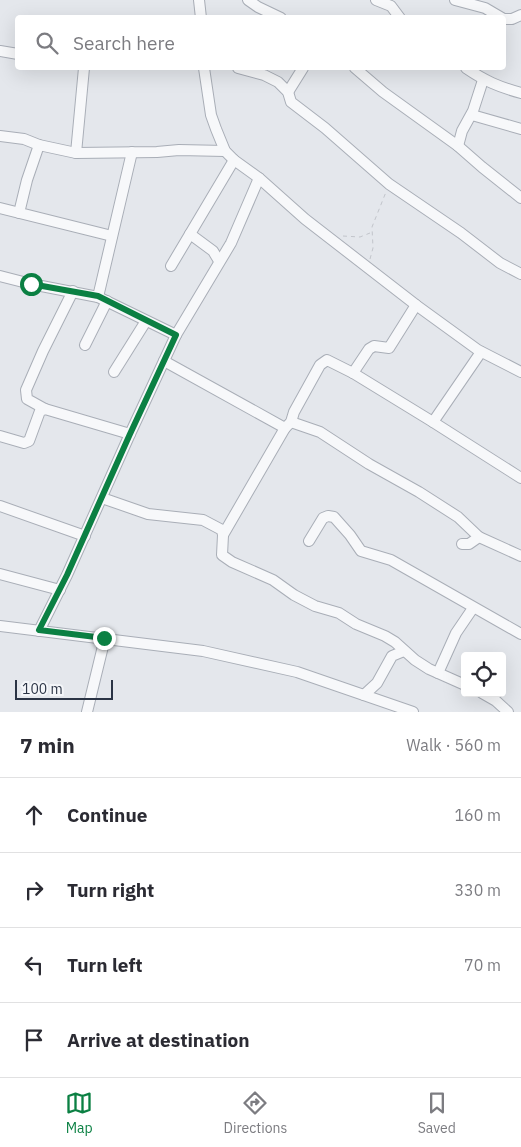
<!DOCTYPE html>
<html lang="en">
<head>
<meta charset="utf-8">
<style>
	:root { --surface:#fff; --page:#f2f2f3; --text:#2b2b33; --muted:#7c7c81; --line:#e1e1e2; --accent:#0b8043 }
	body { margin:0; font-family:"IBM Plex Sans",sans-serif; background:var(--page); color:var(--text) }
	.controls { position:absolute; right:15px; bottom:15px; display:grid; overflow:hidden; border-radius:5px; box-shadow:0 5px 20px #0002 }
	.controls button { width:45px; height:45px; display:grid; place-items:center; padding:0; border:0; border-bottom:1px solid var(--line); background:var(--surface); color:var(--text); font:25px sans-serif }
	.scale { position:absolute; left:15px; bottom:12px; width:98px; box-sizing:border-box; padding-left:5px; border:2px solid #2b3445; border-top:0; font-size:14px; line-height:18px; white-space:nowrap; color:#2b3445; -webkit-text-stroke:4px #f4f6f9; paint-order:stroke }
	.stop { position:absolute; width:15px; height:15px; margin:-11px; border:4px solid #0b8043; border-radius:50%; background:#fff }
	.stop.end { background:#0b8043; border-color:#fff; box-shadow:0 1px 5px #0008 }
	.list { margin:0; padding:0; list-style:none }
	h2 { display:flex; justify-content:space-between; align-items:center; height:65px; margin:0; padding:0 20px; font-size:21px }
	h2 small { font-size:16px; font-weight:400; color:var(--muted) }
	.list li { display:grid; grid-template-columns:32px 1fr auto; gap:15px; align-items:center; box-sizing:border-box; height:75px; padding:0 20px; border-top:1px solid var(--line) }
	.list b { display:block; font-size:19px; white-space:nowrap }
	.list em { font-size:16px; font-style:normal; color:var(--muted) }
	.icon { flex:none; width:28px; height:28px; fill:none; stroke:currentColor; stroke-width:2; stroke-linecap:round; stroke-linejoin:round }
	.map { position:relative; flex:none; width:521px; height:712px; overflow:hidden }
	.search { position:absolute; background:var(--surface); box-shadow:0 5px 20px #0002; left:15px; right:15px; top:15px; height:55px; display:flex; align-items:center; gap:12px; box-sizing:border-box; padding:0 18px; border-radius:5px; color:var(--muted); font-size:19px }
	.sheet { height:365px; background:var(--surface) }
	nav { display:flex; justify-content:space-around; align-items:center; box-sizing:border-box; height:70px; border-top:1px solid var(--line); background:var(--surface); font-size:14px; color:var(--muted) }
	nav a { display:grid; justify-items:center; gap:2px }
	nav .on { color:var(--accent) }
	.map>svg:first-child { display:block }
	.lines { fill:none; stroke-linecap:round; stroke-linejoin:round }
	.minor-casing { stroke:#a9aeb7; stroke-width:12 }
	.path { stroke:#c2c5cb; stroke-width:1; stroke-dasharray:4 4; stroke-linecap:butt }
	.minor { stroke:#f7f8fa; stroke-width:10 }
	.route { stroke:#0b8043; stroke-width:6 }
</style>
</head>
<body>
<div class="map">
<svg width="521" height="712" viewBox="0 0 521 712">
	<rect width="100%" height="100%" fill="#e4e7ec"/>
	<g class="lines">
		<defs>
			<g id="minor">
				<polyline points="199,0 201,18"/>
				<polyline points="248,0 258,7 281,18"/>
				<polyline points="376,0 391,6 400,18"/>
				<polyline points="455,0 485,8 502,18"/>
				<polyline points="504,19 512,19 521,15"/>
				<polyline points="0,51 18,54"/>
				<polyline points="204,68 211,115 216,129 225,151 234,160 259,178 305,219 416,305 478,350 521,372"/>
				<polyline points="238,68 264,75 278,82 288,92 291,102 325,128 389,184 461,233 500,263 521,274"/>
				<polyline points="355,68 383,92 458,146 482,167 521,198"/>
				<path d="M466,68C485,81 499,87 521,93"/>
				<polyline points="288,92 303,68"/>
				<polyline points="472,115 521,129"/>
				<polyline points="0,136 24,139 39,145 76,153 157,152 179,150 225,151"/>
				<polyline points="458,146 462,131 473,111 483,80"/>
				<polyline points="76,153 84,68"/>
				<polyline points="0,208 112,236"/>
				<polyline points="19,213 27,180 39,145"/>
				<polyline points="190,234 213,251 219,261"/>
				<polyline points="171,266 234,160"/>
				<polyline points="0,276 31,284 98,297 176,335"/>
				<polyline points="98,297 132,152"/>
				<polyline points="85,345 107,301"/>
				<polyline points="481,352 433,422 521,478"/>
				<polyline points="164,361 285,428 291,422 294,412 320,365 327,360 353,373 433,422"/>
				<polyline points="114,372 146,321"/>
				<polyline points="353,373 369,349 374,346 389,348 416,305"/>
				<polyline points="45,409 27,399 26,390 43,351 73,291"/>
				<polyline points="291,422 320,432 369,464 419,492 458,517 479,537 521,556"/>
				<polyline points="0,436 24,443 29,441 40,411 45,409 130,434"/>
				<polyline points="102,498 148,514 203,520 222,530 223,535 222,555 232,562 273,580 294,595 315,606 339,613 356,624 385,636 395,642 415,660 429,669 465,685"/>
				<polyline points="0,506 85,536"/>
				<polyline points="223,535 285,428"/>
				<polyline points="309,541 323,518 328,516 334,517 350,535 361,551 391,560 521,634"/>
				<polyline points="462,544 469,544 479,537"/>
				<polyline points="0,574 60,590"/>
				<polyline points="0,626 203,651 297,672 413,712"/>
				<polyline points="39,631 67,575 130,434 176,335 231,243 259,178"/>
				<polyline points="438,673 456,633 473,608"/>
				<polyline points="482,693 496,701 508,712"/>
				<polyline points="364,695 377,683 392,656 404,651"/>
				<polyline points="87,712 105,638"/>
			</g>
		</defs>
		<use href="#minor" class="minor-casing"/>
		<g class="path">
			<polyline points="343,236 360,237 370,233"/>
			<polyline points="370,259 373,248 372,227 386,192"/>
		</g>
		<use href="#minor" class="minor"/>
	</g>
	<g class="lines">
		<polyline class="route" points="31,284 98,296 176,335 130,434 67,575 39,630 104,638"/>
	</g>
</svg>
<div class="controls">
<button><svg class="icon" aria-label="locate" viewBox="0 0 24 24"><circle cx="12" cy="12" r="6"/><path d="M12 2v4M12 18v4M2 12h4M18 12h4"/></svg></button>
</div>
<div class="scale">100 m</div>
<div class="stop" style="left:31px;top:284px"></div>
<div class="stop end" style="left:104px;top:638px"></div>
<div class="search"><svg class="icon" aria-label="search" viewBox="0 0 24 24"><circle cx="10" cy="10" r="6"/><path d="M15 15l6 6"/></svg>Search here</div>
</div>
<section class="sheet">
<h2>7 min<small>Walk · 560 m</small></h2>
<ul class="list">
<li><svg class="icon" aria-label="ahead" viewBox="0 0 24 24"><path d="M12 20V5M6 11l6-6 6 6"/></svg><div><b>Continue</b></div><em>160 m</em></li>
<li><svg class="icon" aria-label="right" viewBox="0 0 24 24"><path d="M7 20v-9h11M14 6l5 5-5 5"/></svg><div><b>Turn right</b></div><em>330 m</em></li>
<li><svg class="icon" aria-label="left" viewBox="0 0 24 24"><path d="M17 20v-9H6M10 6l-5 5 5 5"/></svg><div><b>Turn left</b></div><em>70 m</em></li>
<li><svg class="icon" aria-label="arrive" viewBox="0 0 24 24"><path d="M6 21V4h12l-3 4 3 4H6"/></svg><div><b>Arrive at destination</b></div></li>
</ul>
</section>
<nav>
<a class="on"><svg class="icon" aria-label="map" viewBox="0 0 24 24"><path d="M3 6l6-2 6 2 6-2v14l-6 2-6-2-6 2zM9 4v14M15 6v14"/></svg>Map</a>
<a><svg class="icon" aria-label="directions" viewBox="0 0 24 24"><path d="M12 3l9 9-9 9-9-9zM9 14v-3h6M13 9l2 2-2 2"/></svg>Directions</a>
<a><svg class="icon" aria-label="saved" viewBox="0 0 24 24"><path d="M7 4h10v16l-5-4-5 4z"/></svg>Saved</a>
</nav>
</body>
</html>
